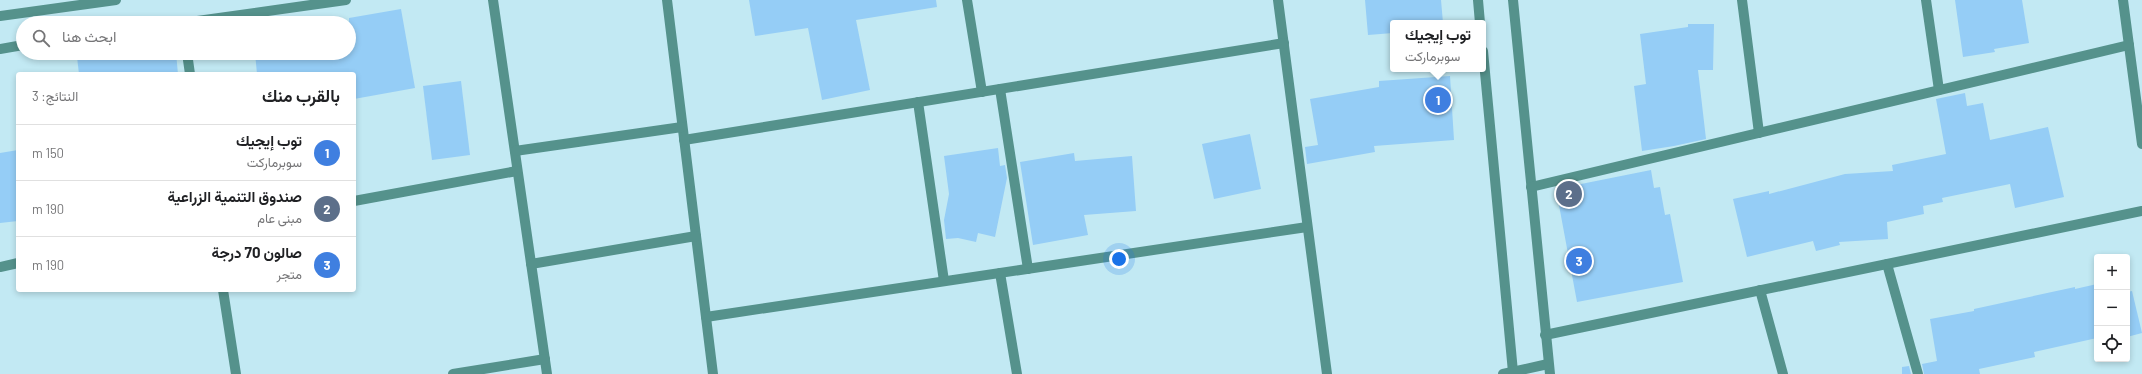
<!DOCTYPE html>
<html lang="ar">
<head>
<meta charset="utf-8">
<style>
	:root { --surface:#fff; --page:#f2f2f2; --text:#202124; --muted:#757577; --line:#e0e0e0; --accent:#b45309 }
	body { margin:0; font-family:Barlow,Vazirmatn,sans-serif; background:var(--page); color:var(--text); direction:rtl }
	.controls { position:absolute; right:12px; bottom:12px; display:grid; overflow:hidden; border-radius:4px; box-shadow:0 2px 6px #0003 }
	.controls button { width:36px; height:36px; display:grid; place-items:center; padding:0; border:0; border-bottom:1px solid var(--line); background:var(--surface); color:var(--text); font:20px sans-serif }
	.you { position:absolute; left:1119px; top:259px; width:14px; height:14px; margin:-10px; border:3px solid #fff; border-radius:50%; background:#1a73e8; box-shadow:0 0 0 6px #1a73e833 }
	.badge { display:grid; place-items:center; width:26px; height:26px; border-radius:50%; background:var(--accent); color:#fff; font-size:13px; font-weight:700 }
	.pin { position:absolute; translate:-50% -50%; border:2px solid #fff; box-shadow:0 1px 4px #0006 }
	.popup { position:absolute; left:1390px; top:20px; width:96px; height:52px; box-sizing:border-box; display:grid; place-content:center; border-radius:4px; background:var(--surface); filter:drop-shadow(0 1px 3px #0005); font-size:13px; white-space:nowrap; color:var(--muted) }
	.popup b { font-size:15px; color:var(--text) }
	.popup::after { content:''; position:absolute; left:50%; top:100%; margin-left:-8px; border:8px solid transparent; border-top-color:var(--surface) }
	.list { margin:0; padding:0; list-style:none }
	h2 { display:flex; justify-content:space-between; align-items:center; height:52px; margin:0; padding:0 16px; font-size:17px }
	h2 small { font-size:13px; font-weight:400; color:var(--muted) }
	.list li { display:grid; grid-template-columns:26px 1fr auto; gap:12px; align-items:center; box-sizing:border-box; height:56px; padding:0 16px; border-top:1px solid var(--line) }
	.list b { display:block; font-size:15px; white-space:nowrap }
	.list p { margin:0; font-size:13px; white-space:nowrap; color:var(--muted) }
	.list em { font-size:13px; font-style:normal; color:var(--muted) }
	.icon { flex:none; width:22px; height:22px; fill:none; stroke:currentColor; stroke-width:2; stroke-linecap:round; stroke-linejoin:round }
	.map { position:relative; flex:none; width:2142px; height:374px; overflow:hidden; direction:ltr }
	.search { position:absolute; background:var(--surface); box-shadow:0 2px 6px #0003; left:16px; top:16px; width:340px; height:44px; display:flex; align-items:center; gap:10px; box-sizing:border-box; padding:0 14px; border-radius:22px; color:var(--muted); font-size:15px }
	.panel { position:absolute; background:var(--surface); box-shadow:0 2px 6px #0003; left:16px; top:72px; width:340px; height:220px; border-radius:4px; direction:rtl }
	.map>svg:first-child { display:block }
	.building { fill:#95cdf6 }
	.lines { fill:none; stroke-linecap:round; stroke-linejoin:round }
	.minor { stroke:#55928c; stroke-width:10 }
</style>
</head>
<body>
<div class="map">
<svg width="2142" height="374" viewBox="0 0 2142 374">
	<rect width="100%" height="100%" fill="#c2e9f3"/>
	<g class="building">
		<polygon points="749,0 936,0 937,7 856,20 870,90 822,100 808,28 755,36"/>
		<polygon points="1365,0 1441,0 1443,23 1393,23 1393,33 1368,35"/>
		<polygon points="1955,0 2022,0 2029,43 1994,49 1995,52 1963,57"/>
		<polygon points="401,9 415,88 354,99 354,74 257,74 255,53 349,53 349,18"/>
		<polygon points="1688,24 1714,24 1713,70 1698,70 1706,139 1674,146 1642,151 1634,86 1646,84 1640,34 1688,27"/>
		<polygon points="105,53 176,53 178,74 79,74 77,57"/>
		<polygon points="1450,76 1454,140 1374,146 1375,152 1307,164 1305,147 1318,145 1310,99 1379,87 1379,81"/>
		<polygon points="461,81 470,155 432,160 423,86"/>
		<polygon points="1965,93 1967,106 1983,103 1990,140 2048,127 2064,197 2015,208 2010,184 1942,198 1943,202 1923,206 1924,214 1887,222 1888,239 1839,242 1840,245 1816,251 1813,241 1747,257 1733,199 1769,191 1769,194 1845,174 1893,171 1892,165 1946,154 1936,99"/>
		<polygon points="1250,134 1261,189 1214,199 1202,144"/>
		<polygon points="998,148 1000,166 1005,165 1007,178 995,237 978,233 976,242 958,238 946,239 944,220 949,194 944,156"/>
		<polygon points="18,150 18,221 0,223 0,153"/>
		<polygon points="1074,153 1075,161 1132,156 1136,211 1084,215 1088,235 1033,245 1020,162"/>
		<polygon points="1651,170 1654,188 1660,187 1665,215 1670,214 1683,282 1577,302 1556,189"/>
		<polygon points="2097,284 2097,338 2034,352 2035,357 1979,369 1980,374 1924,374 1922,364 1937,361 1930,319 1974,311 1974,309 2075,287 2075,289"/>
		<polygon points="2132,291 2142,333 2127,337 2127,292"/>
		<polygon points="1909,366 1911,374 1902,374 1902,367"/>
	</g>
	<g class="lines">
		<g class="minor">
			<polyline points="493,0 547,374"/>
			<polyline points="667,0 713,374"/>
			<polyline points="967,0 982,92"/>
			<polyline points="1278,0 1327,374"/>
			<polyline points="1478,0 1480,23"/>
			<polyline points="1513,0 1550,374"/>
			<polyline points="1742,0 1759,133"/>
			<polyline points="1926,0 1939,90"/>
			<polyline points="2123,0 2142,144"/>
			<polyline points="0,16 116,0"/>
			<polyline points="183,23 346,0"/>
			<polyline points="0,49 23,45"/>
			<polyline points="1483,51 1513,372"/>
			<polyline points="187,53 190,74"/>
			<polyline points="1000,89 1028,269"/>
			<polyline points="918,102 944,281"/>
			<polyline points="684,140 1284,43"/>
			<polyline points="515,151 682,127"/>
			<polyline points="1531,187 2129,45"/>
			<polyline points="354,201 517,171"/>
			<polyline points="531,264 696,236"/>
			<polyline points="1887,264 1918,374"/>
			<polyline points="0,267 18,263"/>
			<polyline points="1000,273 1017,374"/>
			<polyline points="223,290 236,374"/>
			<polyline points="1760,290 1783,374"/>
			<polyline points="706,317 1307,227"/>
			<polyline points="1545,335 2142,211"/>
			<polyline points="453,374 545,359"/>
			<polyline points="1503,374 1548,364"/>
		</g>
	</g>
</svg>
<div class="controls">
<button>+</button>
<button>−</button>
<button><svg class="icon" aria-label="locate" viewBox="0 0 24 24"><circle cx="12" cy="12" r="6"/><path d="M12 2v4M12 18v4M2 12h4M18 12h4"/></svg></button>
</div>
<div class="you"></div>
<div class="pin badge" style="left:1438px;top:100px;background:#3f7fe0">1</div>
<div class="popup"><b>توب إيجيك</b>سوبرماركت</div>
<div class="pin badge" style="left:1569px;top:194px;background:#5c6f8a">2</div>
<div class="pin badge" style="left:1579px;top:261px;background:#3f7fe0">3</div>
<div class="search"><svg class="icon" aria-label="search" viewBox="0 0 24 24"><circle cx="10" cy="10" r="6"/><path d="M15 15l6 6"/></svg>ابحث هنا</div>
<section class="panel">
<h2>بالقرب منك<small>النتائج: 3</small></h2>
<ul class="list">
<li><span class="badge" style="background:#3f7fe0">1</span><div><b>توب إيجيك</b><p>سوبرماركت</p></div><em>150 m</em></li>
<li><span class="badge" style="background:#5c6f8a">2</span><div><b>صندوق التنمية الزراعية</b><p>مبنى عام</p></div><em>190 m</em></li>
<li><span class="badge" style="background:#3f7fe0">3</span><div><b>صالون 70 درجة</b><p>متجر</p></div><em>190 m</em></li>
</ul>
</section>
</div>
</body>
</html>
